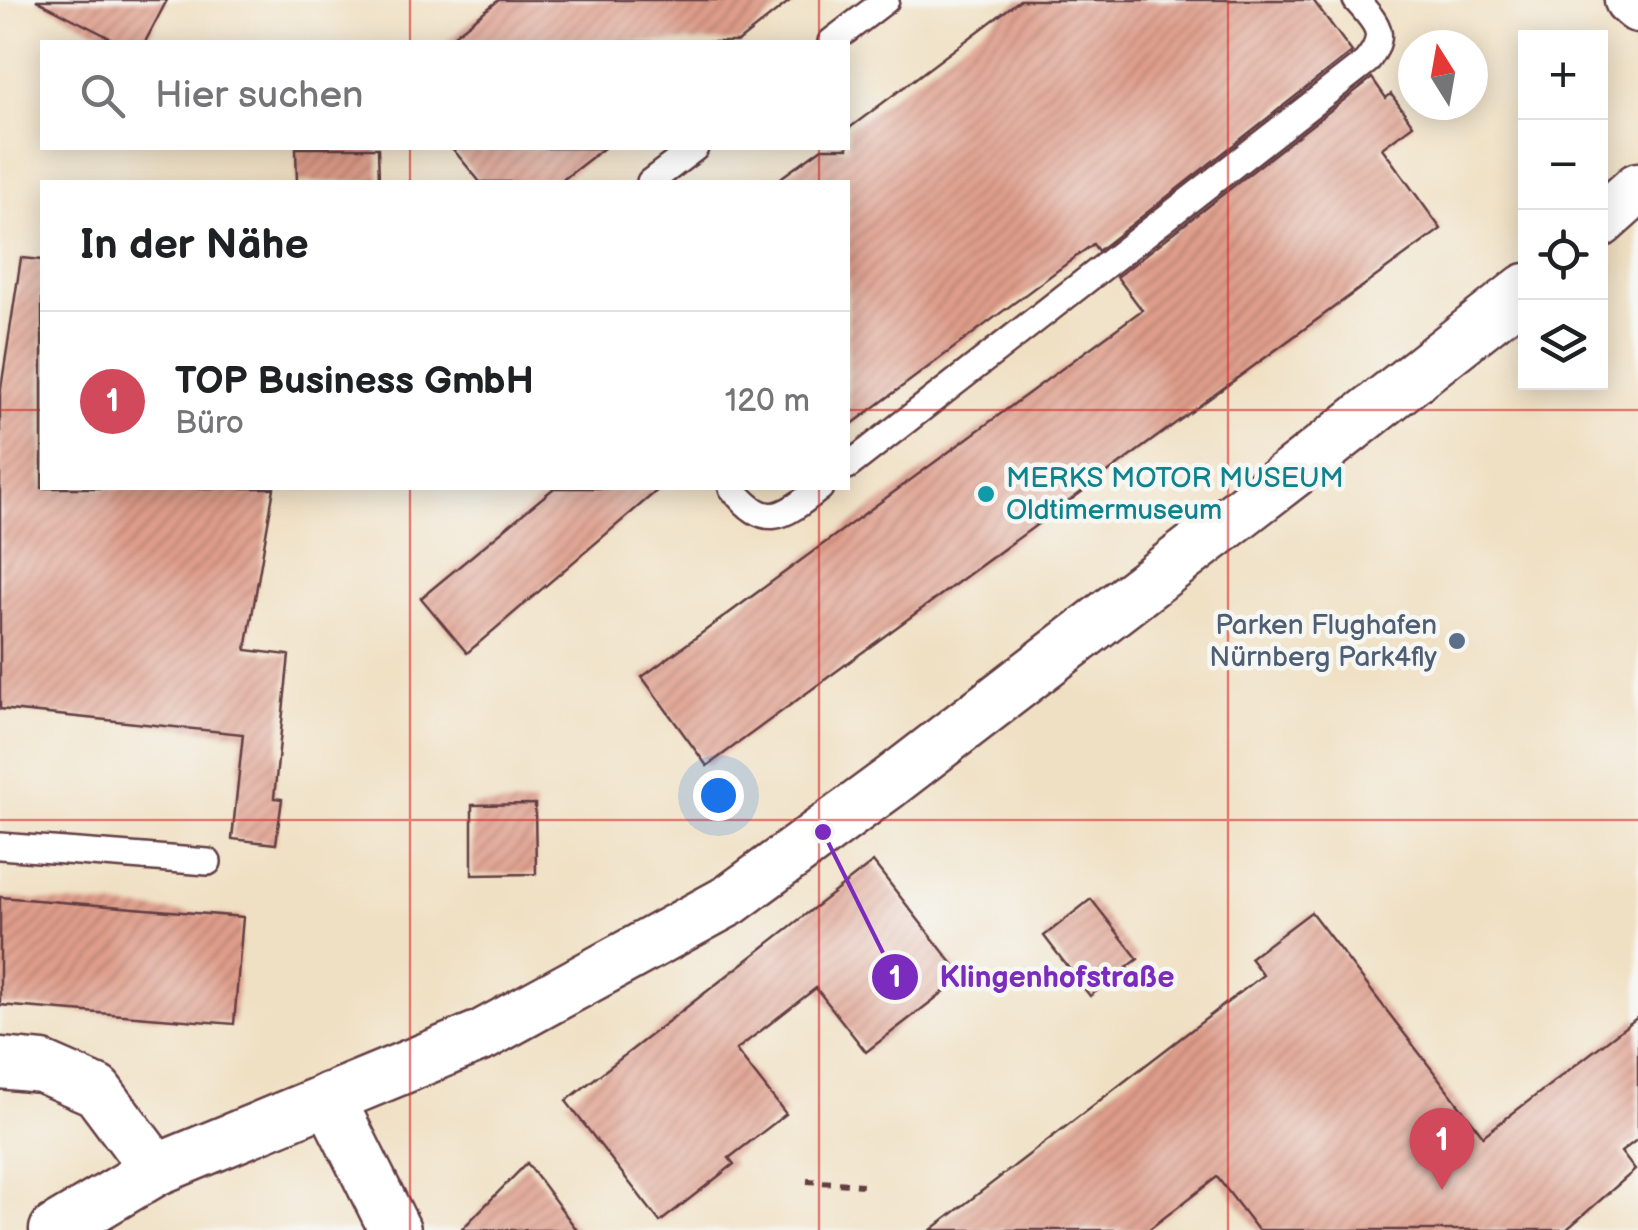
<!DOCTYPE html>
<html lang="de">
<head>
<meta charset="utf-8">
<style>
	:root { --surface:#fff; --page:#f6f6f6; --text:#202124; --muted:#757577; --line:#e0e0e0; --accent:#d1495b }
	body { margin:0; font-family:"Balsamiq Sans",sans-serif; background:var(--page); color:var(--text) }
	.controls { position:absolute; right:30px; top:30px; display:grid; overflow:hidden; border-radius:0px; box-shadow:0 5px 25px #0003 }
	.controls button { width:90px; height:90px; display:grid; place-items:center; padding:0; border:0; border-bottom:2px solid var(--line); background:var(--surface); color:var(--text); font:50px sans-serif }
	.compass { position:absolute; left:1398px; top:30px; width:90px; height:90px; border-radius:50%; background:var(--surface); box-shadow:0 5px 25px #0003; rotate:349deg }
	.you { position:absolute; left:718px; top:795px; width:35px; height:35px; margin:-25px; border:8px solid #fff; border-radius:50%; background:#1a73e8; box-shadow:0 0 0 15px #1a73e833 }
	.badge { display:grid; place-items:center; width:65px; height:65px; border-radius:50%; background:var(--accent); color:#fff; font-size:32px; font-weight:700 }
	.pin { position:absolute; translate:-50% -82px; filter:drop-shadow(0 2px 5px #0008) }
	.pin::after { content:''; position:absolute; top:52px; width:35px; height:30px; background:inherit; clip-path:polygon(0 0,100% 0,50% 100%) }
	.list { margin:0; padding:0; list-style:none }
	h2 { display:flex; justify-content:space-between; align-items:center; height:130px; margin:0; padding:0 40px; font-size:42px }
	h2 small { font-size:32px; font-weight:400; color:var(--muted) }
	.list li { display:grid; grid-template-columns:65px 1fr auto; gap:30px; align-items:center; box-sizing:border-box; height:180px; padding:0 40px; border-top:2px solid var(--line) }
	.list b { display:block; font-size:38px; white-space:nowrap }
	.list p { margin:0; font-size:32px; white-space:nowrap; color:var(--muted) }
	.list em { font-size:32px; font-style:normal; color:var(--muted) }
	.icon { flex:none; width:55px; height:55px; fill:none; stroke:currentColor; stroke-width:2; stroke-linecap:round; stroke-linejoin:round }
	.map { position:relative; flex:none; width:1638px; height:1230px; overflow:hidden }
	.search { position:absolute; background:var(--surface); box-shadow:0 5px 25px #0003; left:40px; top:40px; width:810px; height:110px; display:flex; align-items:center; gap:25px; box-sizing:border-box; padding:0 35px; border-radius:0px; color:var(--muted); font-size:38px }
	.panel { position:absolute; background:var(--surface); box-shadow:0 5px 25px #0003; left:40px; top:180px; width:810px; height:310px; border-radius:0px }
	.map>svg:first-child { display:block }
	.building { fill:url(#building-hatch) }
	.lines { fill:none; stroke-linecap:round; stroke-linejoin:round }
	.service-casing { stroke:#633c42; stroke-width:30 }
	.minor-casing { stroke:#633c42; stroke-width:55 }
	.path { stroke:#633c42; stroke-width:6; stroke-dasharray:8 8; stroke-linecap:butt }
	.service { stroke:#fff; stroke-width:25 }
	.minor { stroke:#fff; stroke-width:50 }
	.grid { fill:none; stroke:#d62828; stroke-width:2.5; stroke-opacity:0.55 }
	.culture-dot { fill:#0f9aa8; stroke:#f6f6f2; stroke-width:4 }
	.service-dot { fill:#5c6f8a; stroke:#f6f6f2; stroke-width:4 }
	.labels { text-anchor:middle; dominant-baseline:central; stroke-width:9; stroke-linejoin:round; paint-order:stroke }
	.culture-label { font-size:28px; fill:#0d838f; stroke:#f6f6f2; text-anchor:start }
	.service-label { font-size:28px; fill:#4e5e75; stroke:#f6f6f2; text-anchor:end }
	.leader { fill:none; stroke:#7b2cbf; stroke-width:4 }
	.callout-dot { fill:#7b2cbf; stroke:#f6f6f2; stroke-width:4 }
	.mark-label { font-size:30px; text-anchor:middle; font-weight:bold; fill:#fff }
	.callout-label { font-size:30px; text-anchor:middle; font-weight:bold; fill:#7b2cbf; stroke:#f6f6f2; stroke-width:9; stroke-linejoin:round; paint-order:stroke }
</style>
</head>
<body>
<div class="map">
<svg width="1638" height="1230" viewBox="0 0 1638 1230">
	<defs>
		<pattern id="building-hatch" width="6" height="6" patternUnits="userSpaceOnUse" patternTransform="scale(2.5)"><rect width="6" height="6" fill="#df9d8a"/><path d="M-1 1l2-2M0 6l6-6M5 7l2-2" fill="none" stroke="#b77f71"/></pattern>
	</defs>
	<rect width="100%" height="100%" fill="#f6f6f2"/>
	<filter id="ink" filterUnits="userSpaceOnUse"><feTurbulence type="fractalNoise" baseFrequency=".01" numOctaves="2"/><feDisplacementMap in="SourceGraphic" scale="20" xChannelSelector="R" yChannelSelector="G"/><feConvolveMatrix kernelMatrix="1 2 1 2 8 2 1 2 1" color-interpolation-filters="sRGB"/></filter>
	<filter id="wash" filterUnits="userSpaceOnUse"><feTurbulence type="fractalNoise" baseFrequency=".0048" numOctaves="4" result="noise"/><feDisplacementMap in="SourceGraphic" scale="40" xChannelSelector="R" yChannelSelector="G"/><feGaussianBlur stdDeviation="2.25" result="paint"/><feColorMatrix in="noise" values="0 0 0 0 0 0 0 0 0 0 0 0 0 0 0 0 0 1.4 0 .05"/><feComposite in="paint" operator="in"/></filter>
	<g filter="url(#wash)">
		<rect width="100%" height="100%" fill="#f0e0c3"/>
		<g id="blocks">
			<g class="building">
				<polygon points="36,0 167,0 145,42 118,42"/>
				<polygon points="499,0 791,0 738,42 445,42"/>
				<polygon points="1020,0 1313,0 1352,52 1098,251 1093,244 848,427 848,182 775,182 822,148 848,148 848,129"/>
				<polygon points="1372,78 1386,98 1391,94 1413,125 1382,148 1441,229 707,766 642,677 1142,310 1117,277"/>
				<polygon points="296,148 378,148 379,182 297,182"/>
				<polygon points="452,148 604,148 560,182 480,182"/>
				<polygon points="21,258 42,260 42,488 274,488 246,650 289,655 274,798 282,799 276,844 232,839 243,734 0,709 0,395"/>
				<polygon points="554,488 660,488 467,653 421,598"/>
				<polygon points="535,804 536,874 472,875 472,805"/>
				<polygon points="873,862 963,977 866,1052 816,988 736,1050 786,1114 729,1158 734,1164 660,1222 566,1101"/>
				<polygon points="0,897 243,917 234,1024 0,1005"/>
				<polygon points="1091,899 1138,959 1090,996 1044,936"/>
				<polygon points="1311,912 1483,1136 1638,1017 1638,1139 1621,1152 1635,1170 1566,1230 1258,1230 1217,1177 1148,1230 931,1230 1263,975 1250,958"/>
				<polygon points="527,1163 577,1230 461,1230"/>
			</g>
		</g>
	</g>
	<g filter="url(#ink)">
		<use href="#blocks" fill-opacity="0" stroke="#633c42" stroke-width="2.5"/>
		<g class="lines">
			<defs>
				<g id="service">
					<polyline points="831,42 886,0"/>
					<polyline points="650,182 695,148"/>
					<path d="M848,466L1366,62C1389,34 1377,24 1356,0"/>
					<path d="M732,488C766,531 782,518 820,488"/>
					<polyline points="0,846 208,862"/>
				</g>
				<g id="minor">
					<polyline points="1630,0 1638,7"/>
					<polyline points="1600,222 1638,188"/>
					<polyline points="0,1063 42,1067 97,1091 156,1170"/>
					<polyline points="329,1098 395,1230"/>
					<polyline points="55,1230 156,1170 483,1035 730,900 888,784 1304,464 1526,289"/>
				</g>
			</defs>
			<use href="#service" class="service-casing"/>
			<use href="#minor" class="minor-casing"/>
			<polyline class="path" points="807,1181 863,1185"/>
			<use href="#service" class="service"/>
			<use href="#minor" class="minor"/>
		</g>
	</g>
	<path class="grid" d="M410,0V42M819,0V42M1228,0V1230M410,148V182M819,148V182M0,410H42M848,410H1638M410,488V1230M819,488V1230M0,820H1638"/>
	<circle class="culture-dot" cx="986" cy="494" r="10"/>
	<circle class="service-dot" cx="1457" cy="641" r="10"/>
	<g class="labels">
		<g class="culture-label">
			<text x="1006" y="478">MERKS MOTOR MUSEUM<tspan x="1006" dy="32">Oldtimermuseum</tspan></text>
		</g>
		<g class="service-label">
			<text x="1437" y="625">Parken Flughafen<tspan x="1437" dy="32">Nürnberg Park4fly</tspan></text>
		</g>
	</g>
	<path class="leader" d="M823 832L895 977"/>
	<g class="callout-dot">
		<circle cx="823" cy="832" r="10"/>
		<circle cx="895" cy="977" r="25"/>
	</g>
	<g class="mark-label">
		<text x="895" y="987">1</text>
	</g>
	<g class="callout-label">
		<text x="1057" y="987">Klingenhofstraße</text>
	</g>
</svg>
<div class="controls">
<button>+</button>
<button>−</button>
<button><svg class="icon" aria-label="locate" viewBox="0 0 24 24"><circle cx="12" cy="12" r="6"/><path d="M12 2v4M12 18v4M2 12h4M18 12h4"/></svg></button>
<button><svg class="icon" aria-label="layers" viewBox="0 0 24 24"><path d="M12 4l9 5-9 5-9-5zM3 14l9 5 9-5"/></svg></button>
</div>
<svg class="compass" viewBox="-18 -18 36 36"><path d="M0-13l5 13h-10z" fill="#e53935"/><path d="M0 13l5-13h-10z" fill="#757577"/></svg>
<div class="you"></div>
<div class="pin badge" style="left:1442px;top:1190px">1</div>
<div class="search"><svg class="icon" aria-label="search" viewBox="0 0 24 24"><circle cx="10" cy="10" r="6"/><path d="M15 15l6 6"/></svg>Hier suchen</div>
<section class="panel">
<h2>In der Nähe<small></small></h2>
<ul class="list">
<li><span class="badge">1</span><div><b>TOP Business GmbH</b><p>Büro</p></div><em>120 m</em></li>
</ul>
</section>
</div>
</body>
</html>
